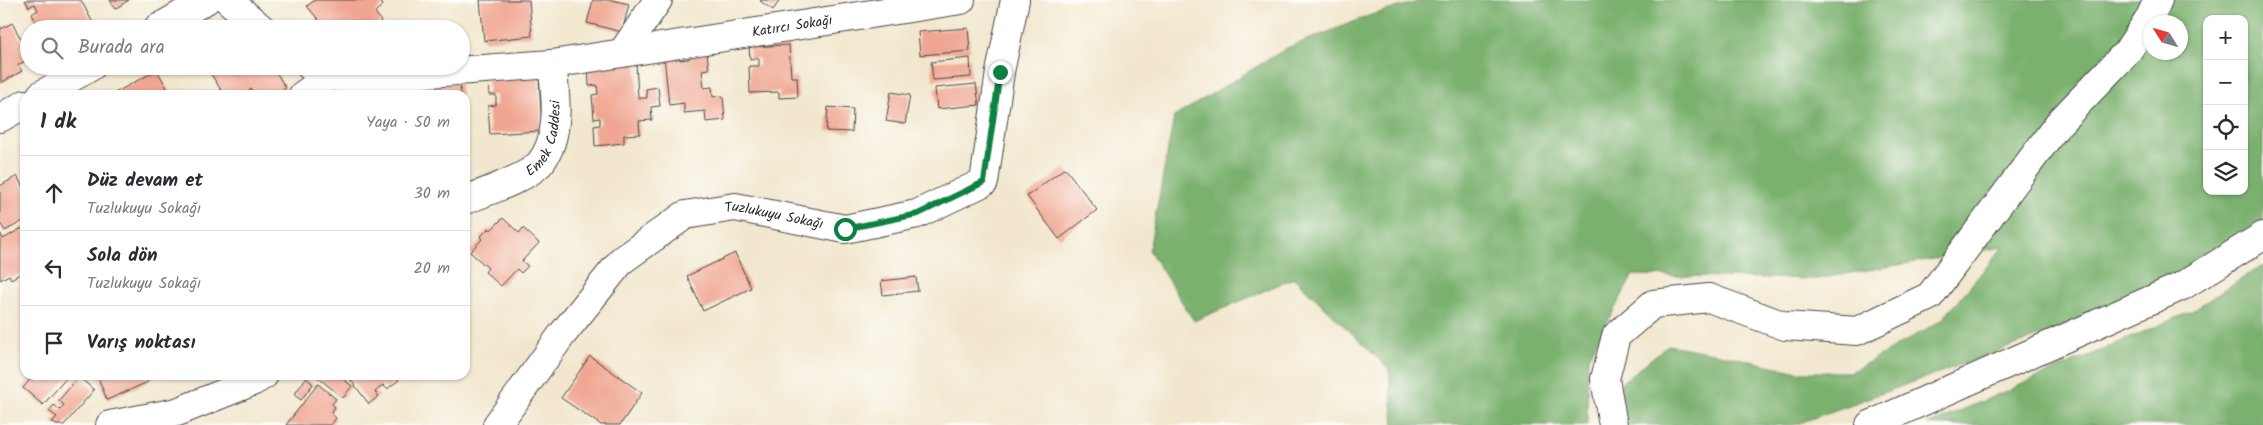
<!DOCTYPE html>
<html lang="tr">
<head>
<meta charset="utf-8">
<style>
	:root { --surface:#fff; --page:#f7f7f7; --text:#2b2b33; --muted:#7c7c81; --line:#e1e1e2 }
	body { margin:0; font-family:Kalam,sans-serif; background:var(--page); color:var(--text) }
	.controls { position:absolute; right:15px; top:15px; display:grid; overflow:hidden; border-radius:10px; box-shadow:0 1px 4px #0004 }
	.controls button { width:45px; height:45px; display:grid; place-items:center; padding:0; border:0; border-bottom:1px solid var(--line); background:var(--surface); color:var(--text); font:25px sans-serif }
	.compass { position:absolute; left:2143px; top:15px; width:45px; height:45px; border-radius:50%; background:var(--surface); box-shadow:0 1px 4px #0004; rotate:307deg }
	.stop { position:absolute; width:15px; height:15px; margin:-11px; border:4px solid #0b8043; border-radius:50%; background:#fff }
	.stop.end { background:#0b8043; border-color:#fff; box-shadow:0 1px 5px #0008 }
	.list { margin:0; padding:0; list-style:none }
	h2 { display:flex; justify-content:space-between; align-items:center; height:65px; margin:0; padding:0 20px; font-size:21px }
	h2 small { font-size:16px; font-weight:400; color:var(--muted) }
	.list li { display:grid; grid-template-columns:32px 1fr auto; gap:15px; align-items:center; box-sizing:border-box; height:75px; padding:0 20px; border-top:1px solid var(--line) }
	.list b { display:block; font-size:19px; white-space:nowrap }
	.list p { margin:0; font-size:16px; white-space:nowrap; color:var(--muted) }
	.list em { font-size:16px; font-style:normal; color:var(--muted) }
	.icon { flex:none; width:28px; height:28px; fill:none; stroke:currentColor; stroke-width:2; stroke-linecap:round; stroke-linejoin:round }
	.map { position:relative; flex:none; width:2263px; height:425px; overflow:hidden }
	.search { position:absolute; background:var(--surface); box-shadow:0 1px 4px #0004; left:20px; top:20px; width:450px; height:55px; display:flex; align-items:center; gap:12px; box-sizing:border-box; padding:0 18px; border-radius:28px; color:var(--muted); font-size:19px }
	.panel { position:absolute; background:var(--surface); box-shadow:0 1px 4px #0004; left:20px; top:90px; width:450px; height:290px; border-radius:15px }
	.map>svg:first-child { display:block }
	.forest { fill:#7ab16e; stroke:#526e4c; fill-rule:evenodd }
	.building { fill:#f0a692 }
	.lines { fill:none; stroke-linecap:round; stroke-linejoin:round }
	.minor-casing { stroke:#494743; stroke-width:30 }
	.minor { stroke:#fff; stroke-width:28 }
	.route { stroke:#0b8043; stroke-width:6 }
	.labels { text-anchor:middle; dominant-baseline:central; stroke-width:4.5; stroke-linejoin:round; paint-order:stroke }
	.street-label { font-size:14px; fill:#2b2b2b; stroke:#fdfcf7 }
</style>
</head>
<body>
<div class="map">
<svg width="2263" height="425" viewBox="0 0 2263 425">
	<rect width="100%" height="100%" fill="#fdfcf7"/>
	<filter id="ink" filterUnits="userSpaceOnUse"><feTurbulence type="fractalNoise" baseFrequency=".02" numOctaves="2"/><feDisplacementMap in="SourceGraphic" scale="10" xChannelSelector="R" yChannelSelector="G"/><feConvolveMatrix kernelMatrix="1 2 1 2 8 2 1 2 1" color-interpolation-filters="sRGB"/></filter>
	<filter id="wash" filterUnits="userSpaceOnUse"><feTurbulence type="fractalNoise" baseFrequency=".0096" numOctaves="4" result="noise"/><feDisplacementMap in="SourceGraphic" scale="20" xChannelSelector="R" yChannelSelector="G"/><feGaussianBlur stdDeviation="1.12" result="paint"/><feColorMatrix in="noise" values="0 0 0 0 0 0 0 0 0 0 0 0 0 0 0 0 0 1.4 0 .05"/><feComposite in="paint" operator="in"/></filter>
	<g filter="url(#wash)">
		<rect width="100%" height="100%" fill="#f2e7ce"/>
		<g class="forest">
			<path d="M1424,0H2263V228L2176,287L1794,425H1627L1620,384L1668,345L1720,354L1798,372H1851L1942,320L2003,247L1816,279L1633,275L1588,358L1587,425H1394L1389,369L1294,278L1194,321L1149,250L1174,117L1287,48L1371,15ZM2207,19H2244V191H2207ZM2150,22H2180V52H2150Z"/>
			<polygon points="2263,265 2263,425 1927,425 2190,312"/>
		</g>
		<g id="blocks">
			<g class="building">
				<polygon points="25,0 81,0 96,29 39,29 32,14 38,10 35,4 29,7"/>
				<polygon points="110,0 129,0 115,9"/>
				<polygon points="315,0 379,0 383,5 375,12 381,21 372,29 326,29 307,6"/>
				<polygon points="480,0 529,0 532,36 484,41"/>
				<polygon points="593,0 612,0 629,4 622,32 587,23"/>
				<polygon points="762,0 780,0 773,10 760,1"/>
				<polygon points="234,19 240,29 218,29"/>
				<polygon points="12,23 29,53 29,59 18,65 22,71 1,83 0,26 1,29"/>
				<polygon points="968,28 970,51 920,55 918,32"/>
				<polygon points="789,45 791,77 797,77 798,97 779,98 779,92 750,93 749,66 759,66 759,58 750,59 749,47"/>
				<polygon points="707,53 709,69 702,70 704,88 712,87 713,97 723,96 725,120 706,122 705,111 684,113 684,103 669,105 664,55 679,54 680,60 689,59 688,54"/>
				<polygon points="970,58 971,77 933,80 931,62"/>
				<polygon points="636,62 638,98 647,98 646,89 658,87 660,106 651,107 652,120 639,121 640,134 624,135 624,143 595,146 594,126 600,125 600,118 594,119 592,95 598,94 597,85 589,86 588,66"/>
				<polygon points="206,66 263,66 267,73 274,69 286,88 274,95 254,95 251,89 244,95 224,95"/>
				<polygon points="157,70 171,95 111,95"/>
				<polygon points="539,77 542,131 490,134 488,106 496,105 496,95 489,95 488,80"/>
				<polygon points="460,83 461,95 410,95 410,91 431,91 431,84"/>
				<polygon points="976,84 979,105 937,109 935,88"/>
				<polygon points="891,92 910,95 905,124 886,121"/>
				<polygon points="828,107 853,109 852,132 826,131"/>
				<polygon points="1065,168 1097,210 1059,239 1027,196"/>
				<polygon points="17,176 25,191 25,220 5,231 0,223 0,186"/>
				<polygon points="503,218 519,233 523,228 539,243 522,261 528,266 521,273 517,269 501,286 485,272 488,268 470,252 482,239 480,237 489,228 491,230"/>
				<polygon points="22,228 25,235 25,271 11,279 9,275 0,280 0,233 3,239"/>
				<polygon points="735,253 751,288 703,311 687,276"/>
				<polygon points="916,277 918,291 883,295 881,281"/>
				<polygon points="590,356 642,393 620,425 601,425 561,398"/>
				<polygon points="34,375 69,375 43,405 23,388"/>
				<polygon points="97,375 145,375 148,382 107,400"/>
				<polygon points="315,375 338,375 352,386 343,398"/>
				<polygon points="347,375 394,375 399,380 387,389 383,385 375,392 379,396 369,404"/>
				<polygon points="79,377 94,390 64,425 56,425 52,422 57,417 49,411 54,405 60,410 64,405 59,400"/>
				<polygon points="306,378 313,384 301,400 294,395"/>
				<polygon points="318,384 336,399 332,404 335,407 331,413 336,418 331,425 286,425"/>
			</g>
		</g>
	</g>
	<g filter="url(#ink)">
		<use href="#blocks" fill-opacity="0" stroke="#494743" stroke-width="1"/>
		<g class="lines">
			<defs>
				<g id="minor">
					<polyline points="228,0 262,29"/>
					<polyline points="157,29 206,0"/>
					<polyline points="622,53 658,0"/>
					<path id="s1" d="M310,66L330,76L358,82L429,73L552,64L961,0"/>
					<polyline points="41,95 92,66"/>
					<polyline points="303,95 330,76"/>
					<polyline points="0,118 25,104"/>
					<path id="s2" d="M465,200C483,193 530,177 541,162C561,136 556,95 552,64"/>
					<polyline points="110,425 177,412 254,381 264,375"/>
					<path id="s3" d="M497,425L561,336L622,260L685,215L735,207L845,229L917,214L984,182L1000,72L1015,0"/>
					<polyline points="1613,425 1605,379 1616,336 1653,304 1709,298 1785,326 1857,331 1930,296 2058,124 2127,52 2150,17 2158,0"/>
					<polyline points="1870,425 2182,286 2263,236"/>
				</g>
			</defs>
			<use href="#minor" class="minor-casing"/>
			<use href="#minor" class="minor"/>
		</g>
	</g>
	<g class="lines" filter="url(#ink)">
		<polyline class="route" points="845,229 918,214 984,182 1000,72"/>
	</g>
	<g class="labels">
		<g class="street-label">
			<text stroke="none"><textPath href="#s1" startOffset="489">Katırcı Sokağı</textPath></text>
			<text stroke="none"><textPath href="#s2" startOffset="109">Emek Caddesi</textPath></text>
			<text stroke="none"><textPath href="#s3" startOffset="375">Tuzlukuyu Sokağı</textPath></text>
		</g>
	</g>
</svg>
<div class="controls">
<button>+</button>
<button>−</button>
<button><svg class="icon" aria-label="locate" viewBox="0 0 24 24"><circle cx="12" cy="12" r="6"/><path d="M12 2v4M12 18v4M2 12h4M18 12h4"/></svg></button>
<button><svg class="icon" aria-label="layers" viewBox="0 0 24 24"><path d="M12 4l9 5-9 5-9-5zM3 14l9 5 9-5"/></svg></button>
</div>
<svg class="compass" viewBox="-18 -18 36 36"><path d="M0-13l5 13h-10z" fill="#e53935"/><path d="M0 13l5-13h-10z" fill="#7c7c81"/></svg>
<div class="stop" style="left:845px;top:229px"></div>
<div class="stop end" style="left:1000px;top:72px"></div>
<div class="search"><svg class="icon" aria-label="search" viewBox="0 0 24 24"><circle cx="10" cy="10" r="6"/><path d="M15 15l6 6"/></svg>Burada ara</div>
<section class="panel">
<h2>1 dk<small>Yaya · 50 m</small></h2>
<ul class="list">
<li><svg class="icon" aria-label="ahead" viewBox="0 0 24 24"><path d="M12 20V5M6 11l6-6 6 6"/></svg><div><b>Düz devam et</b><p>Tuzlukuyu Sokağı</p></div><em>30 m</em></li>
<li><svg class="icon" aria-label="left" viewBox="0 0 24 24"><path d="M17 20v-9H6M10 6l-5 5 5 5"/></svg><div><b>Sola dön</b><p>Tuzlukuyu Sokağı</p></div><em>20 m</em></li>
<li><svg class="icon" aria-label="arrive" viewBox="0 0 24 24"><path d="M6 21V4h12l-3 4 3 4H6"/></svg><div><b>Varış noktası</b></div></li>
</ul>
</section>
</div>
</body>
</html>
